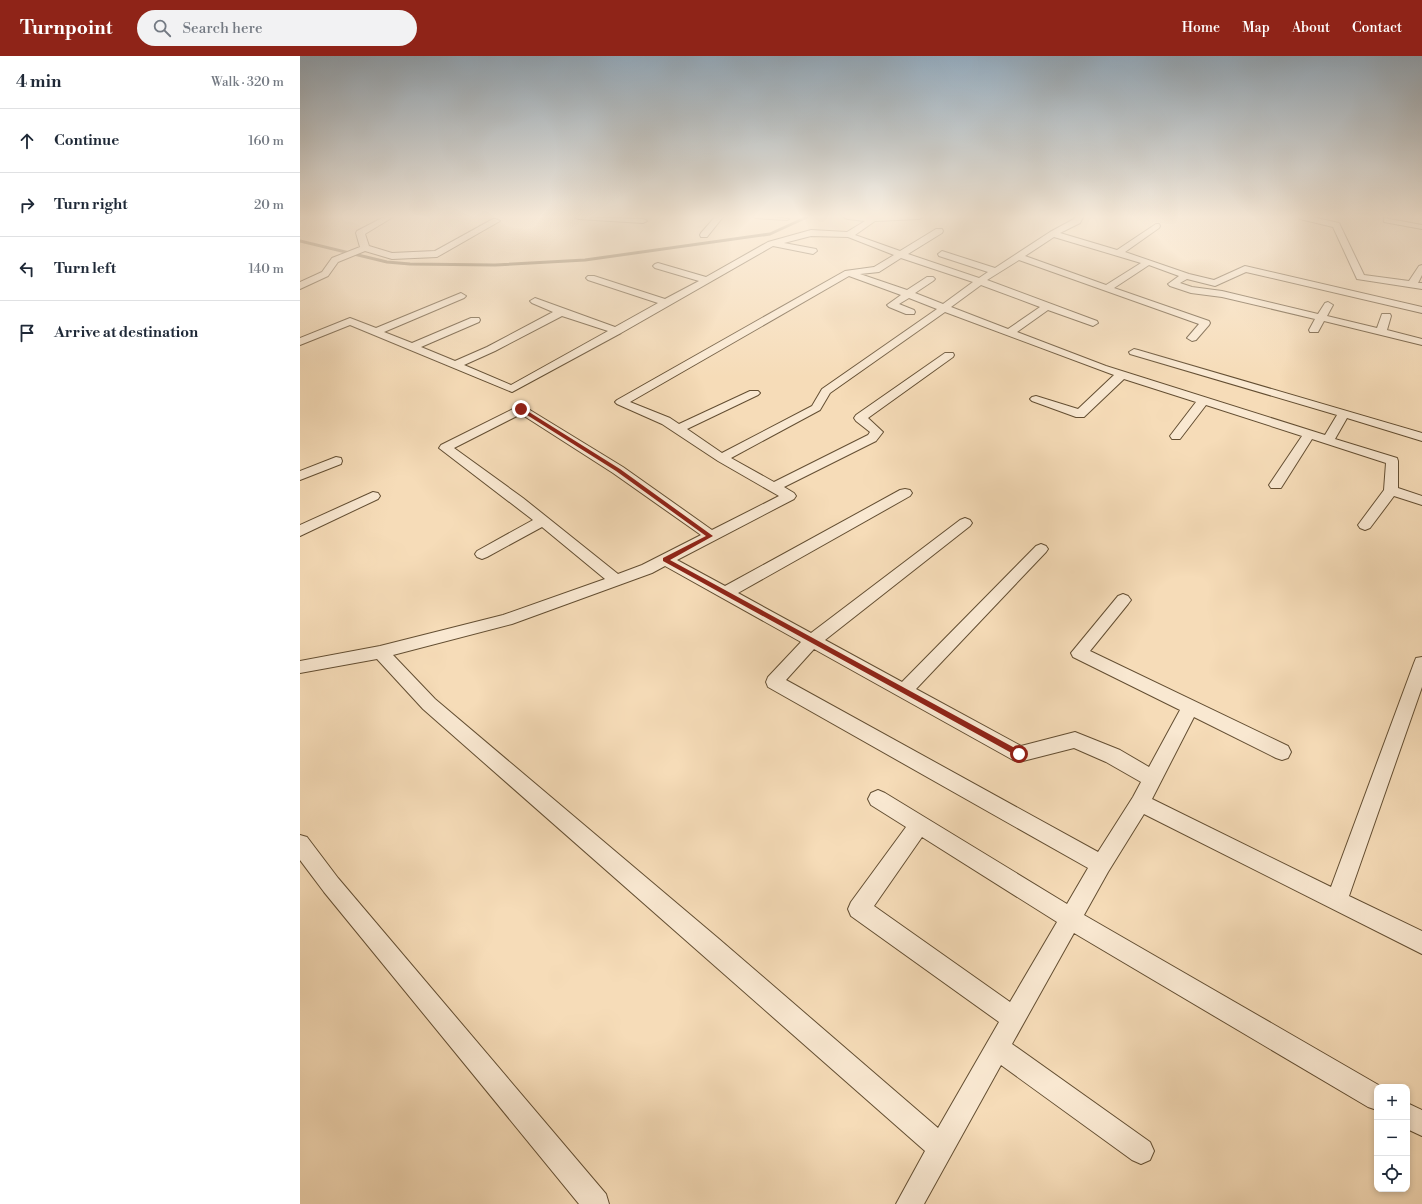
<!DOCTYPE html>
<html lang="en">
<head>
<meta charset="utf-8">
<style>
	:root { --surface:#fff; --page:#f2f2f3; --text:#1f2937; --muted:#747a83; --line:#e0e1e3; --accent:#8f2418 }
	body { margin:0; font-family:"Libre Bodoni",serif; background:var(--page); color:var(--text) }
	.controls { position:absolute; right:12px; bottom:12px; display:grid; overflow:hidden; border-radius:8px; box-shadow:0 2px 6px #0003 }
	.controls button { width:36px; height:36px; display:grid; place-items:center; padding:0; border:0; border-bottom:1px solid var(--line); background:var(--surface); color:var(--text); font:20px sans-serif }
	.stop { position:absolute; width:12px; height:12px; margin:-9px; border:3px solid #8f2418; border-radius:50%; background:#fff }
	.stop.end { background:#8f2418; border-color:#fff; box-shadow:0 1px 4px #0008 }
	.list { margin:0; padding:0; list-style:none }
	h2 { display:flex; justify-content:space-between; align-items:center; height:52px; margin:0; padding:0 16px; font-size:17px }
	h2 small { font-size:13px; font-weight:400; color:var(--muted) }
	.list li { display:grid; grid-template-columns:26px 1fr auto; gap:12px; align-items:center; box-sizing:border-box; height:64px; padding:0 16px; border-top:1px solid var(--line) }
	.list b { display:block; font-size:15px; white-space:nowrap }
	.list em { font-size:13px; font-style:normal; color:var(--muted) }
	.icon { flex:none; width:22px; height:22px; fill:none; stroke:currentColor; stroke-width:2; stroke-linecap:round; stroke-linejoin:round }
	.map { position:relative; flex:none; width:1122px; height:1148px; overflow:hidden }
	header { display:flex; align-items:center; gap:24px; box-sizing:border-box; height:56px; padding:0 20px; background:var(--accent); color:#fff }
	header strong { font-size:19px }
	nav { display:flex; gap:22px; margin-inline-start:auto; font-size:14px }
	.search { width:280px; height:36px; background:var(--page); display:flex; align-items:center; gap:10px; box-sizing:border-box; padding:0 14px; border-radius:22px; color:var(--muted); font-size:15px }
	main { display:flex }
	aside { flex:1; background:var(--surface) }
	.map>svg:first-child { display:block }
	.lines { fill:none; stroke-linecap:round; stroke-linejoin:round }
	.stream { stroke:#7f6a4c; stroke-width:3 }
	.service-casing { stroke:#634e32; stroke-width:2 }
	.minor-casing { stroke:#634e32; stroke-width:2 }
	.service { fill:#f9e8d1; fill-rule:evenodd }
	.minor { fill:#f9e8d1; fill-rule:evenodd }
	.route { fill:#8f2418 }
</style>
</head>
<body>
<header>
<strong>Turnpoint</strong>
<div class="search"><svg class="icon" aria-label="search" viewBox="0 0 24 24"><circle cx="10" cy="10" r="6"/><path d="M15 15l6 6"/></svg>Search here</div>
<nav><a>Home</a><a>Map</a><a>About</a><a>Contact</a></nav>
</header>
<main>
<aside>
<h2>4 min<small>Walk · 320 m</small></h2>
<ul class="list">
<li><svg class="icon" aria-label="ahead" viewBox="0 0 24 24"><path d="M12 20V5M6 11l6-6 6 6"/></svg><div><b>Continue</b></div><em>160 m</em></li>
<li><svg class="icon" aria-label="right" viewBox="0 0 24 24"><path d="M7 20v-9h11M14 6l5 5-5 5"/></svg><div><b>Turn right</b></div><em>20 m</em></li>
<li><svg class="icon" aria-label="left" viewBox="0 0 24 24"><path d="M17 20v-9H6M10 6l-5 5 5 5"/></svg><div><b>Turn left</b></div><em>140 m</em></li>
<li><svg class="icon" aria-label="arrive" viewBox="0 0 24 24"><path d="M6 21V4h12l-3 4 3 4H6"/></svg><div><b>Arrive at destination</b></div></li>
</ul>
</aside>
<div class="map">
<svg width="1122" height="1148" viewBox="0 0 1122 1148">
	<rect width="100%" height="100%" fill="#f6dcb8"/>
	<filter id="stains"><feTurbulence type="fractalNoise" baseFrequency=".005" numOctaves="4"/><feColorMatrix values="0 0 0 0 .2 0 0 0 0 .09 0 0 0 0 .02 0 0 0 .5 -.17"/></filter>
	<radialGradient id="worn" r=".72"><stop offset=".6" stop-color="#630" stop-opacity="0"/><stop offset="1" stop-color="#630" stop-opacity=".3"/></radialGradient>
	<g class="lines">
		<polyline class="stream" points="0,185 87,206 110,208 195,209 285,204 470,178 507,161"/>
		<defs>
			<polygon id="service" points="454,161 471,161 489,163 487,164 456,162"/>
			<g id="minor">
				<polygon points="84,161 93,161 65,178 69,190 92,197 135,195 193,163 196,163 200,165 137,201 92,203 65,195 38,206 28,220 0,233 0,226 22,216 32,202 60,191 56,177 57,175"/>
				<polygon points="275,161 343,163 347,165 343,167 279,163"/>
				<polygon points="415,161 423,161 407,181 401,181 400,179 401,177"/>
				<path d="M544,161H623L619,163L575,165L555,179L600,195L636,173H642L643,175L642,177L608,198L679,222L688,216L639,200L638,198L642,195L695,212L750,176L774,163L775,161H783L780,167L760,177L817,194L856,168H859L860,170L859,172L825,196L889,218L914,224L945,210L1122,251V257L946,216L915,230L887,223L880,227L892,231L922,235L1018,258L1025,247L1028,246L1033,249L1027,260L1077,272L1082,258H1090L1091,260L1087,274L1122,283V289L1024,265L1018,276H1010L1009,274L1015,263L922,241L891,237L870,230L868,228L879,220L849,209L814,232L909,265L910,267L909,269L896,284L892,285L887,282L899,268L719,204L687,224L797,265L798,267L793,270L748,254L717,276L806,310L1025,379L1037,359L830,298L829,296L834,293L838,294L1122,377V385L1047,362L1035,383L1097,402L1098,405V432L1122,440V449L1094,440L1070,472L1065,474L1060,472L1058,469L1084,434L1086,407L1012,383L981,432H971L969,429L1002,380L906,349L880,383H872L870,380L896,346L824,323L784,361H776L732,345L730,343L732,341L736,340L778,353L814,319L645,256L530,337L520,354L431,402L474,426L568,379L570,376L556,365L554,362L556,359L645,297H653L654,299L653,301L568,362L583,376L576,385L484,431L494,437L496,440L494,443L377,504L425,530L600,434L605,433L610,434L612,437L610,440L438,537L511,577L660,464L665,462L670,464L672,467L670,470L525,584L602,626L736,490L741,488L746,490L748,493L746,496L616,633L721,690L775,676L820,694L849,711L880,654L773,601L771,597L818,540L823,538L828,540L831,544L828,548L790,595L988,690L991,696L988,702L982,704L976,702L894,661L852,743L1031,831L1114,607L1116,602L1122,601V631L1049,840L1122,875V898L844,758L808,816L784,859L1082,1031H1077V1054L1068,1051L774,877L712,988L850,1086L854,1095L850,1104L841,1108L832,1104L701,1009L624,1148H596L625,1095L123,653L77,603L0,617V605L80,590L203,559L305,523L242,471L187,501L182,503L177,501L175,498L177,495L233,464L139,392L141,389L217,351H225L323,411L412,474L479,440L418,405L362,368L317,348L315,346L317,344L545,215L574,211L594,199L548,181L511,180L484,187L516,193L517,195L513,198L473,190L321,277L212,336L50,269L0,289V282L50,262L76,272L161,237L166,240L164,242L84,276L112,287L171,262H179L180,264L179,266L121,291L155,305L187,291L253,256L232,247L230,245L235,242L315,271L358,247L288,224L286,222L288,220H294L365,243L399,225L355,212L353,210L355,208L358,207L406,221L468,186L511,174L547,176L565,165L548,163ZM754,181L841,207L806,229L725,200ZM601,202L673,226L643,248L615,237L633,225L635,223L633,221H627L607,234L560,218L579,216ZM549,220L601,239L587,249L589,251L606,258H614L615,256L614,254L599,248L609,242L637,253L522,333L512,350L422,397L387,373L458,339L460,337L458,335H450L379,368L370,362L330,346ZM681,229L740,251L708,273L651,251ZM262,260L308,275L211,329L164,309L195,295ZM221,358L313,417L401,479L342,509L318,518L223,442L154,392ZM365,510L501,586L468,621L466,626L468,631L788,812L767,848L585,737L578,734L571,737L568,743L571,749L606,771L551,846L548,853L551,860L699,966L638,1072L419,883L135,643L93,599L212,568L352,517ZM514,593L713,704L719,706L774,692L806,706L841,726L833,741L798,796L486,624ZM622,781L757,866L710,946L574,850Z"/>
				<polygon points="999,161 1012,161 1039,167 1064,219 1109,225 1119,210 1122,209 1122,219 1118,227 1122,227 1122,233 1057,223 1033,171 1000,163"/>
				<polygon points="1084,162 1122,169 1122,173 1084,166"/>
				<polygon points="36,401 41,402 42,405 41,408 0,424 0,415"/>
				<polygon points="73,436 78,437 80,440 78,443 0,480 0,469"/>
				<polygon points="0,779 7,781 38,822 306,1138 309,1148 279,1148 24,836 0,804"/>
				<polygon points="1107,1047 1122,1054 1122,1080 1107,1073"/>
			</g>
		</defs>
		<use href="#service" class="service-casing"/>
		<use href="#minor" class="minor-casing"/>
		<use href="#service" class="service"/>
		<use href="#minor" class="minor"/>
	</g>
	<linearGradient id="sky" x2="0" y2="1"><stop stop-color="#93aabc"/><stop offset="0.5" stop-color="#fbefdf"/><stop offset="1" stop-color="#fbefdf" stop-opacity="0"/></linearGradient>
	<rect width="1122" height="321" fill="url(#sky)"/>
	<polygon class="route" points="221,351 320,413 413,480 370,504 722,696 722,700 717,700 363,505 363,502 406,480 316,415 219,354"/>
	<rect width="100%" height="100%" filter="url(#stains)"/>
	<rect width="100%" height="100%" fill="url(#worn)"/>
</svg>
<div class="controls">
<button>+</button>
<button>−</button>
<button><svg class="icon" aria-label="locate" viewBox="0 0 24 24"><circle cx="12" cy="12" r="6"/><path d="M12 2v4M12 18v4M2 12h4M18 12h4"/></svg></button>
</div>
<div class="stop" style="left:719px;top:698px"></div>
<div class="stop end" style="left:221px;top:353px"></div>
</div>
</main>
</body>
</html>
